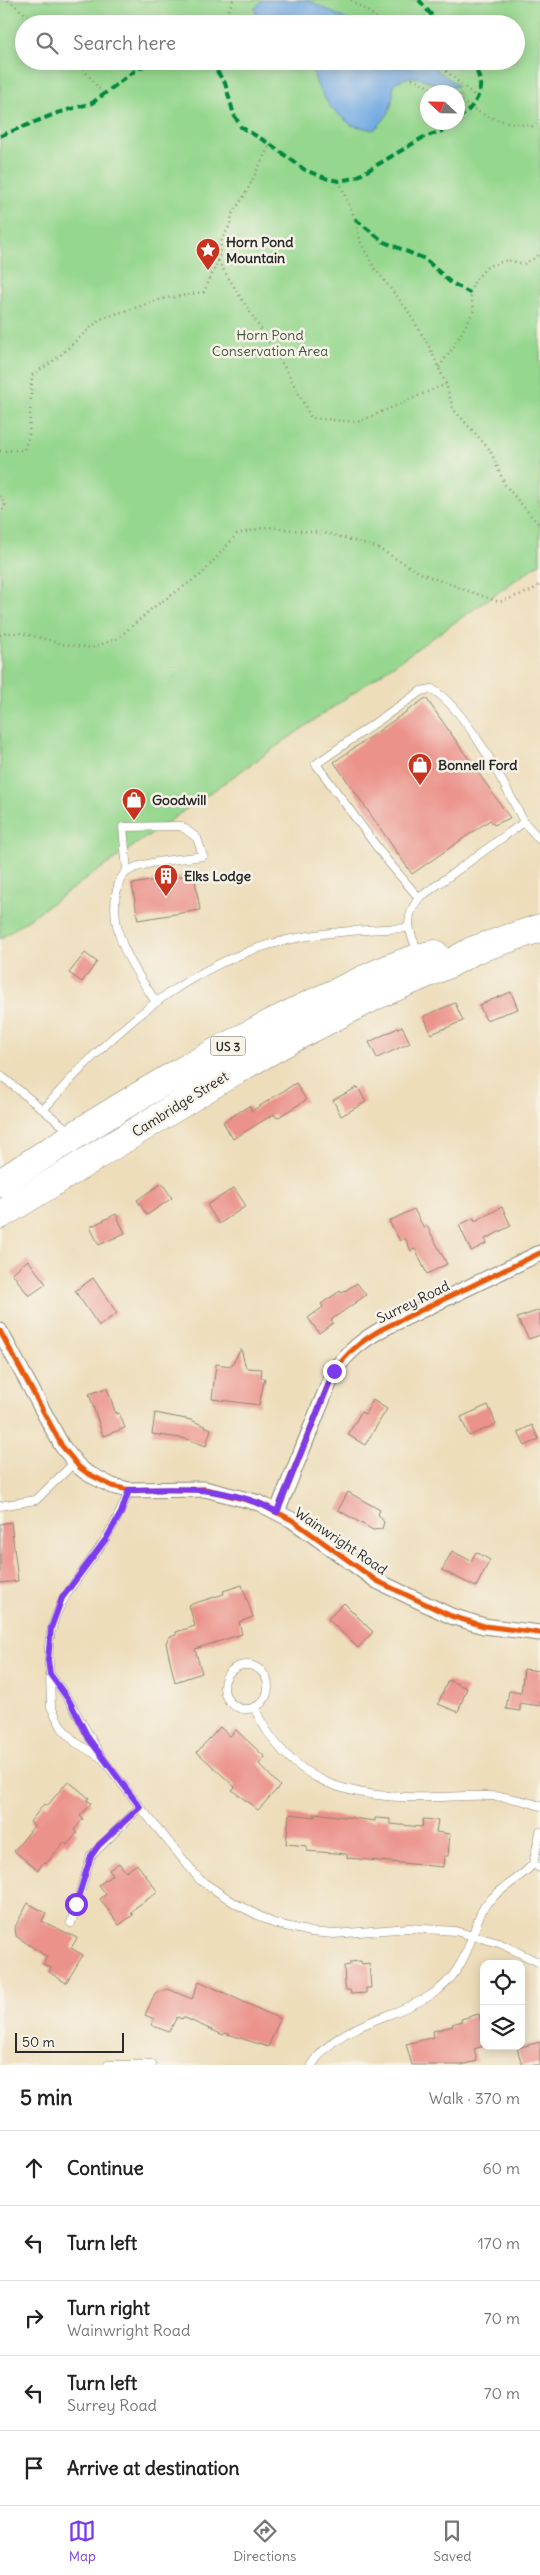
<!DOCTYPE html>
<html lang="en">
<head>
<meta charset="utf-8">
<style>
	:root { --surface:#fff; --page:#f6f6f6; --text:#222; --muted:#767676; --line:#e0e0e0; --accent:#7c3aed }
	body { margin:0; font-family:Delius,sans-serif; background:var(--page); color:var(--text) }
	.controls { position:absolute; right:15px; bottom:15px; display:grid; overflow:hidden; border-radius:10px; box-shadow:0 2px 12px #0003 }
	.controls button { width:45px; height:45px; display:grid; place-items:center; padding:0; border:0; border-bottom:1px solid var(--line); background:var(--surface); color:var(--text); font:25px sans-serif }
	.compass { position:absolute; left:420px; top:85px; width:45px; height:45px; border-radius:50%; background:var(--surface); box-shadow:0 2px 12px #0003; rotate:292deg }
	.scale { position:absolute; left:15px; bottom:12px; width:109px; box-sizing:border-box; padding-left:5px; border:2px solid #2b2b2b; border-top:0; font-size:14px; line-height:18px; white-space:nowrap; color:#2b2b2b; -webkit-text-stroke:4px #f7f3e8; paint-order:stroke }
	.stop { position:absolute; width:15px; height:15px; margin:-11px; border:4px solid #7c3aed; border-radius:50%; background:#fff }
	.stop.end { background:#7c3aed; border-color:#fff; box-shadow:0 1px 5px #0008 }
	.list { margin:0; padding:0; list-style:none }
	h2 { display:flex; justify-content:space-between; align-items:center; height:65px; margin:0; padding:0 20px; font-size:21px }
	h2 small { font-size:16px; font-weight:400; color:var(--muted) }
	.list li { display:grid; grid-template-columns:32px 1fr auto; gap:15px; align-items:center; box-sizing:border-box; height:75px; padding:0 20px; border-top:1px solid var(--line) }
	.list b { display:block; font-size:19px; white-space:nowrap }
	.list p { margin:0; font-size:16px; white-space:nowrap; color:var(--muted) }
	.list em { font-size:16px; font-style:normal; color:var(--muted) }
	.icon { flex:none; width:28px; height:28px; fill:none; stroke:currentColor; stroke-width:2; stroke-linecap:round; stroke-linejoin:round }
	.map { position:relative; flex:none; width:540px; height:2065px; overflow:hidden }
	.search { position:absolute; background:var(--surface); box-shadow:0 2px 12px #0003; left:15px; right:15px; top:15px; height:55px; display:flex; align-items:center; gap:12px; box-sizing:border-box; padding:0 18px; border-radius:28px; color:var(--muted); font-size:19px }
	.sheet { height:440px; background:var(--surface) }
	nav { display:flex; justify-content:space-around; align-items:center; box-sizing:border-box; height:70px; border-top:1px solid var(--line); background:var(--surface); font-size:14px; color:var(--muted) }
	nav a { display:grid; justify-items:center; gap:2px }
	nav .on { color:var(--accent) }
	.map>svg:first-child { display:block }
	.green { fill:#95d78e; stroke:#60815c; fill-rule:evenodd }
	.water { fill:#75abe3; stroke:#506b87 }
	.building { fill:#eb928a }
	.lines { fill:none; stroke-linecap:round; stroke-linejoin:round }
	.lane-casing { stroke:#8c8472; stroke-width:9 }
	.street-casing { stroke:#8c8472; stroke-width:17 }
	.highway-casing { stroke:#8c8472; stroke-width:29 }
	.path { stroke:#8c8472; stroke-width:2.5; stroke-dasharray:1 4; stroke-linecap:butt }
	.lane { stroke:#fff; stroke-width:8 }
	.street { stroke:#fff; stroke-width:15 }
	.highway { stroke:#fff; stroke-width:28 }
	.quiet { stroke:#00873e; stroke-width:4; stroke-dasharray:8 4; stroke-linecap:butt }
	.cycleway-casing { stroke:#f7f3e8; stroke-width:8 }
	.cycleway { stroke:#e8590c; stroke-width:5 }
	.route { stroke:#7c3aed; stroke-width:6 }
	.labels { text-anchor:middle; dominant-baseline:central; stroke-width:5; stroke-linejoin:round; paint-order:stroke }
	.shield { fill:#f7f3e8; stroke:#686764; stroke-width:1 }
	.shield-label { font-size:12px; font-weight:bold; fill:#2b2b2b }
	.poi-label { font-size:14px; font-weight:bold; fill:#2b2b2b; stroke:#f7f3e8; text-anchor:start }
	.park-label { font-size:14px; fill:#465644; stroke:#f7f3e8 }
	.street-label { font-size:14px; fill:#2b2b2b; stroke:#f7f3e8 }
</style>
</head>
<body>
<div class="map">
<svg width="540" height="2065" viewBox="0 0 540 2065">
	<rect width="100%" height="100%" fill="#f7f3e8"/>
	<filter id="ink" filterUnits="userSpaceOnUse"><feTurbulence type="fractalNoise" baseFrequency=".02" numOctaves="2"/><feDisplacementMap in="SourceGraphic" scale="10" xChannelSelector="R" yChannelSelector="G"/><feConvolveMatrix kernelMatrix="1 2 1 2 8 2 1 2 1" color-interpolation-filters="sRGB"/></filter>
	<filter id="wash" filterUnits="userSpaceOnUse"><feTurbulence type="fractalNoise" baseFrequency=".0096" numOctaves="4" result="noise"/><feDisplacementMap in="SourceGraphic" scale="20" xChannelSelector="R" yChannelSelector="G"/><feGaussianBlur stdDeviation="1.12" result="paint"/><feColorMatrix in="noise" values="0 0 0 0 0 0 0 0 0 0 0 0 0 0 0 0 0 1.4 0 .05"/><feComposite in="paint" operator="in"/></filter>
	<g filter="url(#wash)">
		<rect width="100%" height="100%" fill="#edddba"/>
		<path class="green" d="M0,0H540V563L0,939ZM24,24H516V61H24ZM428,92H458V122H428Z"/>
		<g class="water">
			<polygon points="262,0 308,0 355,24 258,24 255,8"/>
			<path d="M299,61H426L458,86C435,91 430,77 410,77C405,78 399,81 394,83C392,106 392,113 374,130L351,125L330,107L317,85L313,71Z"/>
		</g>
		<g id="blocks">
			<g class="building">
				<polygon points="426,698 510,818 494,825 490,820 412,874 334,762"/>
				<polygon points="194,874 200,910 138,920 132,884"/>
				<polygon points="85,953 97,962 82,982 69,973"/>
				<polygon points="511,992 518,1009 486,1020 479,1005"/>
				<polygon points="455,1003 463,1021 431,1034 424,1016"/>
				<polygon points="402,1026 410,1043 377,1058 369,1042"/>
				<polygon points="296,1083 306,1100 277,1118 274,1114 233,1139 223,1122 249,1106 252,1111"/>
				<polygon points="358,1087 366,1102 341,1116 333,1100"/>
				<polygon points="162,1183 172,1198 147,1215 137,1200"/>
				<polygon points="234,1188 246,1206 219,1224 207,1205"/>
				<polygon points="502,1207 511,1226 485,1239 487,1243 471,1251 459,1225 474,1218 475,1221"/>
				<polygon points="414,1209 424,1228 427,1226 447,1264 427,1274 415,1249 411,1251 405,1238 400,1241 389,1221"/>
				<polygon points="116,1214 125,1233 99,1245 90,1227"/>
				<polygon points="28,1260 46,1284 29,1296 12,1273"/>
				<polygon points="93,1278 117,1313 99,1326 75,1291"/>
				<polygon points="357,1283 366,1295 331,1320 333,1323 319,1333 308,1318 323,1307 321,1304 340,1291 342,1293"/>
				<polygon points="540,1310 540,1335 529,1339 517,1318"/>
				<polygon points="241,1349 246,1368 262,1369 261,1378 265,1378 259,1405 212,1399 216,1364 231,1366"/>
				<polygon points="107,1388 116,1414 119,1413 125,1428 103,1436 89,1394"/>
				<polygon points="373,1400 387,1409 365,1445 348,1435 361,1412 365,1414"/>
				<polygon points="488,1405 496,1424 469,1436 461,1417"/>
				<polygon points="155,1413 191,1420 211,1429 206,1446 187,1439 152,1434"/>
				<polygon points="532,1425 539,1439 525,1446 518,1432"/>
				<polygon points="348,1492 380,1510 378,1514 384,1522 382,1529 373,1530 338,1510"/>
				<polygon points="11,1522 18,1581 0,1583 0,1524"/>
				<polygon points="452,1551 471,1561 476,1552 490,1560 476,1587 442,1570"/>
				<polygon points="242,1585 253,1617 239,1622 242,1634 195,1649 202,1673 175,1682 166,1643 169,1637 176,1635 176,1632 195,1626 189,1605 224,1594 223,1591"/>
				<polygon points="344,1603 373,1632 358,1648 328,1619"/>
				<polygon points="524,1669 540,1671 540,1706 520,1703 520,1711 506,1709 509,1691 521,1693"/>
				<polygon points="448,1680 467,1688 458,1712 438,1704"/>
				<polygon points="220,1727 230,1736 236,1730 265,1757 259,1764 280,1786 258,1810 232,1790 235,1787 197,1752"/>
				<polygon points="68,1781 89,1798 87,1800 91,1803 80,1816 83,1819 74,1830 77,1833 67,1845 64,1842 46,1864 44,1862 38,1870 14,1851 34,1826 30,1822 44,1804 47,1806"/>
				<polygon points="315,1813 375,1821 375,1818 390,1819 390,1824 422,1827 423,1819 438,1820 436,1832 450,1834 448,1856 444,1856 443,1867 347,1858 347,1854 307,1851 307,1846 286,1844 289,1814 315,1817"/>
				<polygon points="119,1863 126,1872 137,1864 158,1892 136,1907 131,1913 133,1915 119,1925 100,1899 106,1894 99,1885 112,1875 109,1870"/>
				<polygon points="28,1903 46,1913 42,1921 77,1938 71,1948 83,1955 66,1983 49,1972 51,1968 43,1964 47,1957 16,1936 15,1927"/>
				<polygon points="361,1961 362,1964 369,1963 371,1988 366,1988 366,1993 351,1994 350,1990 346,1990 345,1985 344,1966 350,1965 350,1962"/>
				<polygon points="199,1981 280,2019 268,2047 225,2033 223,2035 183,2017 182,2019 177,2017 169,2032 151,2025 154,2019 145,2015 155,1993 168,1989 192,1999"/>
				<polygon points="479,2014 484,2033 484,2046 474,2049 477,2061 462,2065 412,2065 406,2044 434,2037 433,2031 453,2026 452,2024 462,2021 461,2019"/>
				<polygon points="540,2042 540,2065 522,2065 517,2048"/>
			</g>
		</g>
	</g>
	<g filter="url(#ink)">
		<use href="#blocks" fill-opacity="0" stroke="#8c8472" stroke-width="1"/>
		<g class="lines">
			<defs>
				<g id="lane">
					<path d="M127,871L123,827L181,826L197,838L203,856C183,859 144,861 128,871C120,876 118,885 116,894C110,936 134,969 156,1002"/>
					<path d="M419,898L385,858L316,764L421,691L432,689C468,711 504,784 524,822"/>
					<path d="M419,954C409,932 403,918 419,898L524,822L540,840"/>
					<polyline points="0,1075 72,1133"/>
					<path d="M44,1109C108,1035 188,962 287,940C327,931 367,930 408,928"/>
					<polyline points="0,1506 36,1500 75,1462"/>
					<circle cx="246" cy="1687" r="22"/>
					<path d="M50,1674C41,1611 76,1585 106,1538C116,1522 123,1507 129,1490"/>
					<path d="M254,1707C290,1786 354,1800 435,1797C474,1796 502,1792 540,1806"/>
					<polyline points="102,1758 70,1702 50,1674 51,1707 62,1728 75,1742 102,1758 140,1807"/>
					<polyline points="540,1832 533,1864 540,1868"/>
					<polyline points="71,1923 91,1856 140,1807 200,1880 236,1904 273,1923 311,1932 334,1934 409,1928 455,1931 499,1943 540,1963"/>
					<polyline points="108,2065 152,2065"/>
					<path d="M312,2065C339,2022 391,2020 431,1995C454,1981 465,1959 473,1934C477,1923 479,1913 487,1903C500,1888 520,1879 533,1864"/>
				</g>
				<g id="street">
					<polyline points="0,1331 62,1446 79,1467 87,1473 112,1486 129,1490 205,1489 259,1503 292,1520 377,1581 451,1616 484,1626 540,1633"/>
					<path d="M277,1512L334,1371C348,1352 361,1341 382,1329L540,1253"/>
				</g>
				<g id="highway">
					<path d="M0,1183C107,1114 216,1046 333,994C365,979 399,961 435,954"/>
					<polyline points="0,1215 236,1070 295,1037 375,996 449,964 474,950 540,928"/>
				</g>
			</defs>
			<use href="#lane" class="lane-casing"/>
			<use href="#street" class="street-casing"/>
			<use href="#highway" class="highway-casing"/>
			<g class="path">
				<polyline points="8,0 38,24"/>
				<polyline points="351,0 386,24"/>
				<polyline points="223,24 233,0"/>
				<polyline points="77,61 103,94"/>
				<polyline points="435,61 477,98"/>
				<path d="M412,79C423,82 429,89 441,92"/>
				<path d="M458,98C482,118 502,122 532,126L540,120"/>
				<polyline points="339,181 355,219 361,243 375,269 406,308 430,348 446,384 453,409 490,450 505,485 540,526"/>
				<polyline points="218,261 287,371 311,418 358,422 446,384"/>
				<polyline points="439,367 455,345 474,310 470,293 475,280 488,266 507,260 523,264 535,258 540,252"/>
				<polyline points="0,451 24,450 29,436 32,375 56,359 100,319 162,299 204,292 218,261 222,239 230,225 232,214 245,195 270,144"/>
				<polyline points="0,496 5,505 0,513"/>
				<polyline points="0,635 5,633 22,633 63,644 92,648 118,638 154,607 202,574 237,534 267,527 330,534 376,547 422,574 499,602 531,591 540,584"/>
			</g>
			<use href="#lane" class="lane"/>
			<use href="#street" class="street"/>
			<use href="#highway" class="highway"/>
			<g class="quiet">
				<polyline points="419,0 439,24"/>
				<polyline points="210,61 225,83 234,115 241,127 270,144 305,170 328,179 339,181 355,178 424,137 442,131 454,122"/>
				<path d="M458,119C480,102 488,86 471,61"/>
				<polyline points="0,136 57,113 92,103 136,70 153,61"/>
				<polyline points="355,219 384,242 425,259 450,282 470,293"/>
			</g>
			<defs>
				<g id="cycleway">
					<polyline points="0,1331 62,1446 79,1467 87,1473 112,1486 129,1490 205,1489 259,1503 292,1520 377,1581 451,1616 484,1626 540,1633"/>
					<path d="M277,1512L334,1371C348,1352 361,1341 382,1329L540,1253"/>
				</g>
			</defs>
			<use href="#cycleway" class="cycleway-casing"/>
			<use href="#cycleway" class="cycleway"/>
		</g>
	</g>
	<g class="lines" filter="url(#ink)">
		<path class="route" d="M76,1904L91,1856L99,1845L140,1807L89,1739L70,1702L50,1674L48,1660L51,1628L62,1598L106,1539L121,1513L129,1490C184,1489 227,1485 277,1512L334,1371"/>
	</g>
	<defs>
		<symbol id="sight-pin" viewBox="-11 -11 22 30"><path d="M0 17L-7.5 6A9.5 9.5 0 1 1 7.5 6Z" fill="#c8321e" stroke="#f7f3e8"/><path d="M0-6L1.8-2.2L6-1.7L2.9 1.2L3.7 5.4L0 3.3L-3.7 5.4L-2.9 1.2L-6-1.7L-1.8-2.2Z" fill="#fff"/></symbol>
		<symbol id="shop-pin" viewBox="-11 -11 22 30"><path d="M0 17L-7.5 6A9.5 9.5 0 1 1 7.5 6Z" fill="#c8321e" stroke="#f7f3e8"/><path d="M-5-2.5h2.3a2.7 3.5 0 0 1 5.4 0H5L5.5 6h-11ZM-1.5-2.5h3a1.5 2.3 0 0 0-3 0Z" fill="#fff"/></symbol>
		<symbol id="building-pin" viewBox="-11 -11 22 30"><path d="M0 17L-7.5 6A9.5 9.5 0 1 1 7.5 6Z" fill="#c8321e" stroke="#f7f3e8"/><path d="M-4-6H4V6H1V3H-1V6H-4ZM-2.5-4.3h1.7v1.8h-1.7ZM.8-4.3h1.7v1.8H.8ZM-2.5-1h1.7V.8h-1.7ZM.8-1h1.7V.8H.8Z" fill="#fff"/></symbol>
	</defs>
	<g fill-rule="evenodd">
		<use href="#sight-pin" x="194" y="236" width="28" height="38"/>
		<use href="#shop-pin" x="406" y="751" width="28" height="38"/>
		<use href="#shop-pin" x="120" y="786" width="28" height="38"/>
		<use href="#building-pin" x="152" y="862" width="28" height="38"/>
	</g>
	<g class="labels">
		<rect class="shield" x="210.5" y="1036.5" width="35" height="19" rx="4"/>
		<g class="shield-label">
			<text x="228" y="1046">US 3</text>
		</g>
		<g class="poi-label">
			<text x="226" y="242">Horn Pond<tspan x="226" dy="16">Mountain</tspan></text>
			<text x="438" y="765">Bonnell Ford</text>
			<text x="152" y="800">Goodwill</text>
			<text x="184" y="876">Elks Lodge</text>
		</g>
		<g class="park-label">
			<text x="270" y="335">Horn Pond<tspan x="270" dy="16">Conservation Area</tspan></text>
		</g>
		<g class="street-label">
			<text transform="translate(180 1104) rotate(-32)">Cambridge Street</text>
			<text transform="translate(413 1302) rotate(-26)">Surrey Road</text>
			<text transform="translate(341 1541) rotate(34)">Wainwright Road</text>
		</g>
	</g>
</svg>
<div class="controls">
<button><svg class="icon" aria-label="locate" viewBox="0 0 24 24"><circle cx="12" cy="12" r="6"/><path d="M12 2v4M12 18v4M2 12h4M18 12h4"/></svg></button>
<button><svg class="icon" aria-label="layers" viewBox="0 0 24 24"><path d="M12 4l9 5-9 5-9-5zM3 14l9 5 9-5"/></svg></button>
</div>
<svg class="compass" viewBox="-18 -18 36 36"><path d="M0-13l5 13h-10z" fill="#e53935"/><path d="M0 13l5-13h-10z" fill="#767676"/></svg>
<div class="scale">50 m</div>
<div class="stop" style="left:76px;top:1904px"></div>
<div class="stop end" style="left:334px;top:1371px"></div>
<div class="search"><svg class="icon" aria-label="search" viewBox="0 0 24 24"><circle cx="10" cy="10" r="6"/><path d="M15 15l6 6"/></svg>Search here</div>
</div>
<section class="sheet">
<h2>5 min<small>Walk · 370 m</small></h2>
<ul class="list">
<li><svg class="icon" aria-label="ahead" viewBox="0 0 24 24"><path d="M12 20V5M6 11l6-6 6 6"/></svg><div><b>Continue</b></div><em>60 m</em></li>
<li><svg class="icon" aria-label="left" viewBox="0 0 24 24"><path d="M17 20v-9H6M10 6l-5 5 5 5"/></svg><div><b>Turn left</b></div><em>170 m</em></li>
<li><svg class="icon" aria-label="right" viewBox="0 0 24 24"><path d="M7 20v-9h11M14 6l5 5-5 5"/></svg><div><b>Turn right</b><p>Wainwright Road</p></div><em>70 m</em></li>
<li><svg class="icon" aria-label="left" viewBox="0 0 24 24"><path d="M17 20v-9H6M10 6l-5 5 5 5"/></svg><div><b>Turn left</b><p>Surrey Road</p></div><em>70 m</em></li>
<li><svg class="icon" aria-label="arrive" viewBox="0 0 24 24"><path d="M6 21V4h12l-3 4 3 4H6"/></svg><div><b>Arrive at destination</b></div></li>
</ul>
</section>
<nav>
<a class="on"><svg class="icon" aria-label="map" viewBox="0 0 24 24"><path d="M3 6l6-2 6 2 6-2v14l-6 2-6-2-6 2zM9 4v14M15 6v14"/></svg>Map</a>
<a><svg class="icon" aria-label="directions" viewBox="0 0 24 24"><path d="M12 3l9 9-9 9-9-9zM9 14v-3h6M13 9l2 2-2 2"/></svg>Directions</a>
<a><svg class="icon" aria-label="saved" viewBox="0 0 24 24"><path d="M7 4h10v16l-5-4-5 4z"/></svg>Saved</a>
</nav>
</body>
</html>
